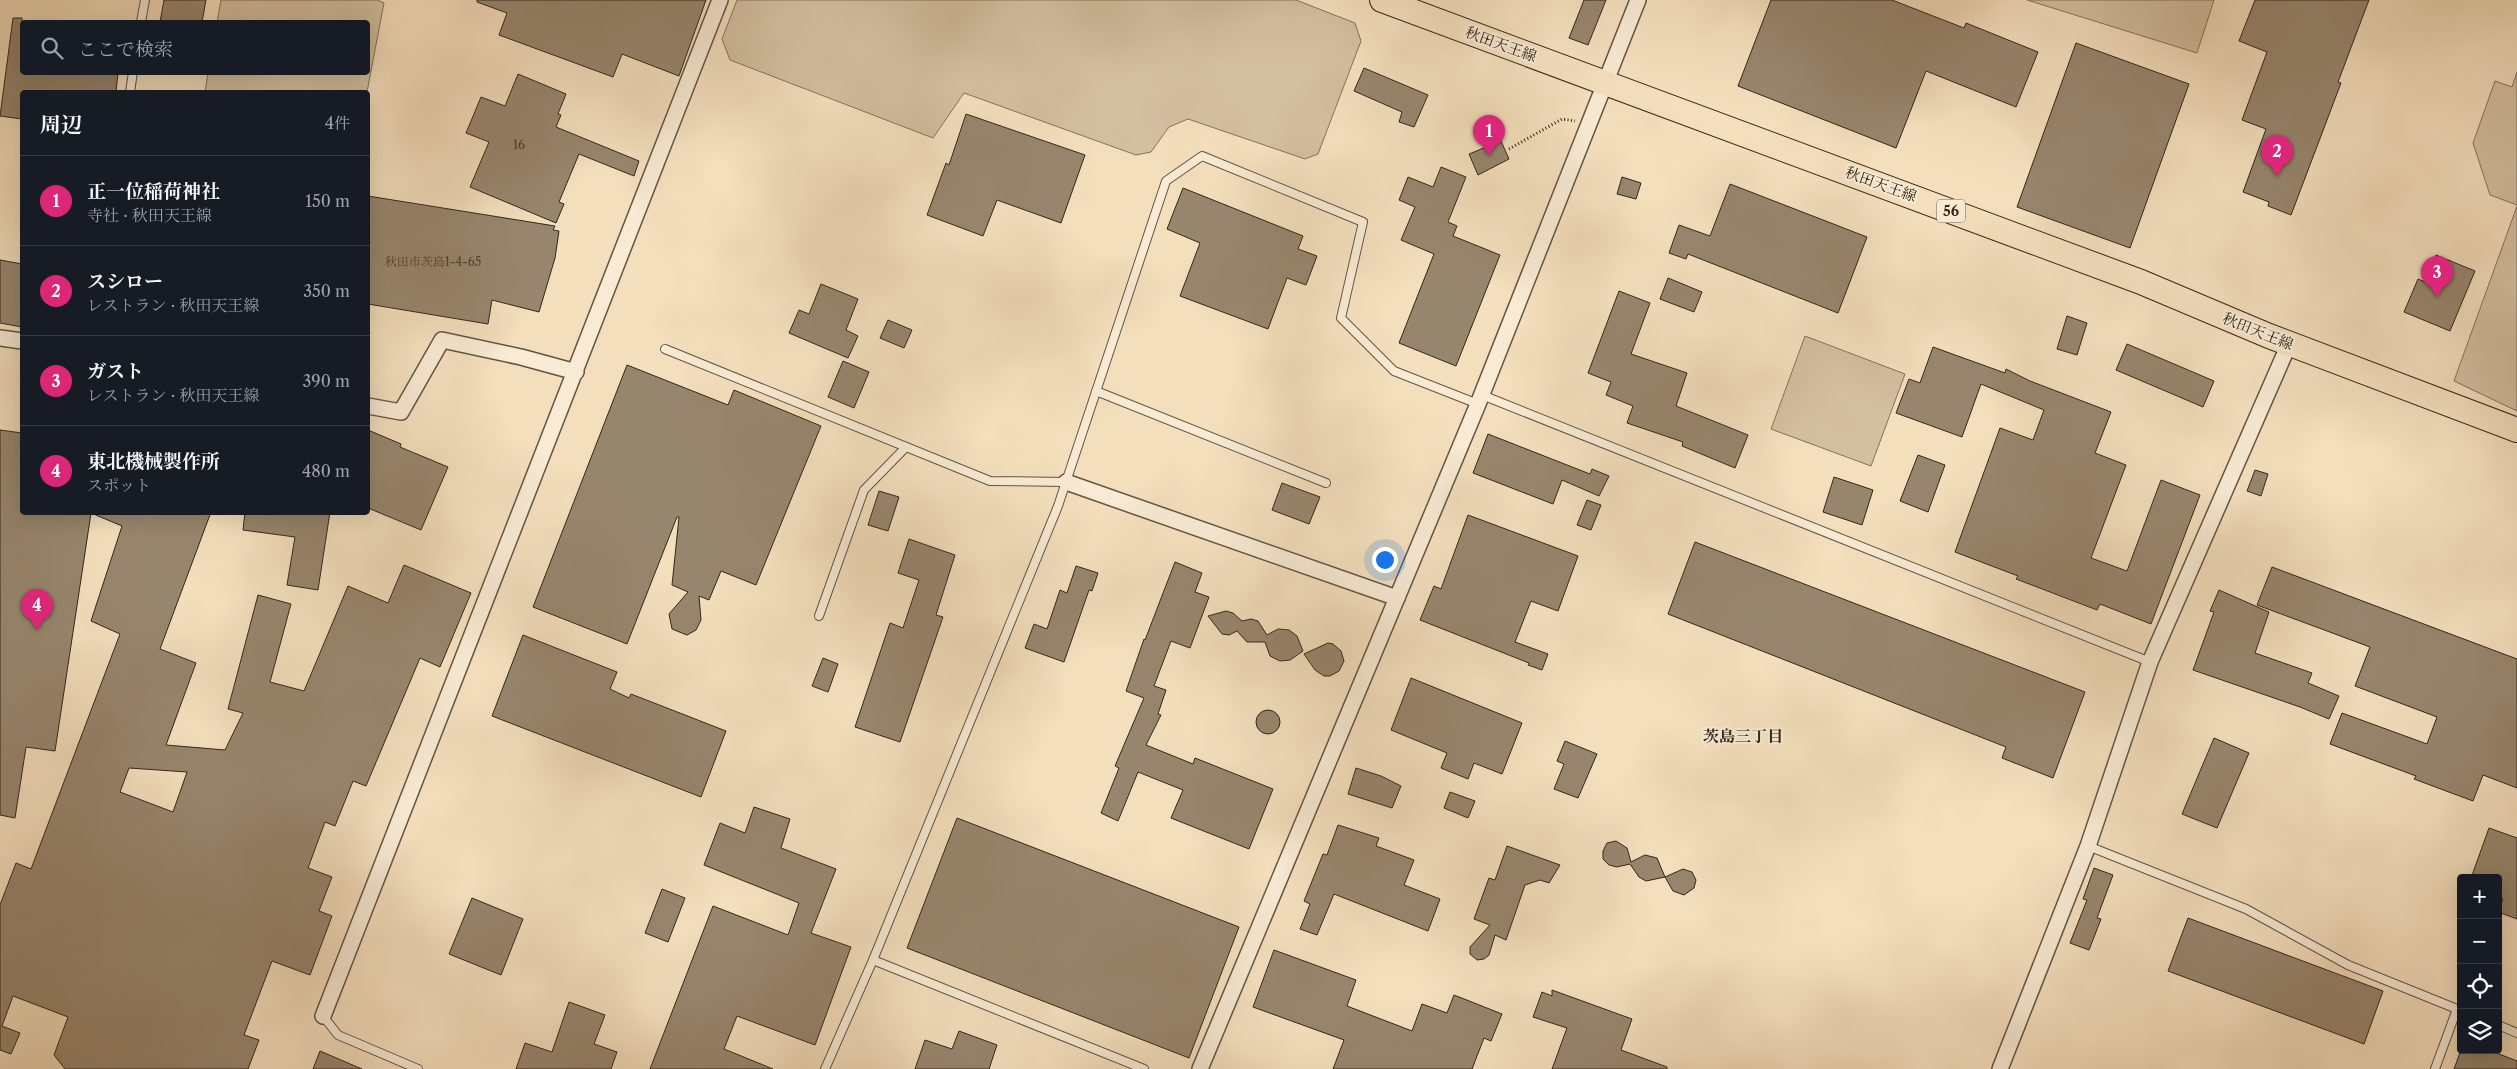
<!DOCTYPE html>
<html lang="ja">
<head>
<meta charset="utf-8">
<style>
	:root { --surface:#171b24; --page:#242831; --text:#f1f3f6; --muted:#9ea1a6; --line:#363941; --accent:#db2777 }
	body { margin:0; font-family:"Libre Caslon Text","Noto Serif JP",serif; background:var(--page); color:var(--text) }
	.controls { position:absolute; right:15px; bottom:15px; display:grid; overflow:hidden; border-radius:5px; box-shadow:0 5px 20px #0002 }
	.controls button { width:45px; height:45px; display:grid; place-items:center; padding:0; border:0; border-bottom:1px solid var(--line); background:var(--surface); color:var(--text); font:25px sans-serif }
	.you { position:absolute; left:1384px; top:559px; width:18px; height:18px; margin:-12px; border:4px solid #fff; border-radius:50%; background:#1a73e8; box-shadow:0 0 0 8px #1a73e833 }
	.badge { display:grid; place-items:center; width:32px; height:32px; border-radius:50%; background:var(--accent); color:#fff; font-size:16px; font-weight:700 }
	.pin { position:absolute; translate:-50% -41px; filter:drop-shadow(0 1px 2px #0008) }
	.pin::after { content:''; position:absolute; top:26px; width:18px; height:15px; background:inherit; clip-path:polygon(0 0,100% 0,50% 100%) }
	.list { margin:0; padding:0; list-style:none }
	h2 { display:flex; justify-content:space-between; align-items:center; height:65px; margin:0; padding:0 20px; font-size:21px }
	h2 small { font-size:16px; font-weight:400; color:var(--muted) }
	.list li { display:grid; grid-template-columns:32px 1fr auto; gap:15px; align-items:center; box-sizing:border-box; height:90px; padding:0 20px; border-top:1px solid var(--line) }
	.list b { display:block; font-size:19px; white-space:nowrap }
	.list p { margin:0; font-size:16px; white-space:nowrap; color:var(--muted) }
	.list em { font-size:16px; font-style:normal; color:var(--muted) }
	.icon { flex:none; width:28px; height:28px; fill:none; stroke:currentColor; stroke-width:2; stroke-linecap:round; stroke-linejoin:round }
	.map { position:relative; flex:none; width:2517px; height:1069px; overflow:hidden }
	.search { position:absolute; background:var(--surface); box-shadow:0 5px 20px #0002; left:20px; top:20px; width:350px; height:55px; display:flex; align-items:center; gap:12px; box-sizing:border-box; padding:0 18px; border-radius:5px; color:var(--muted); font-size:19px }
	.panel { position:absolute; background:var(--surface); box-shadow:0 5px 20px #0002; left:20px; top:90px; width:350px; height:425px; border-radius:5px }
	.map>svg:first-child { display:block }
	.green { fill:#d3c0a1; stroke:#83735d }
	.building { fill:#97866e; stroke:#332619; fill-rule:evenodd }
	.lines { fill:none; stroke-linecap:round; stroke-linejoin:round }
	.service-casing { stroke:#635442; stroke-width:10 }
	.minor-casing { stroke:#635442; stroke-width:18 }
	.primary-casing { stroke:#332619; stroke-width:26 }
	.path { stroke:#332619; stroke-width:3; stroke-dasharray:1 2.5; stroke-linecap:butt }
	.service { stroke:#f8ead4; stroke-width:8 }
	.minor { stroke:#f8ead4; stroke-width:15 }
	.primary { stroke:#f4dfbd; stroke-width:24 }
	.labels { text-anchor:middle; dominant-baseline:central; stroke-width:4; stroke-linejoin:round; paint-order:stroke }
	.number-label { font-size:12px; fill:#4c3e2e }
	.shield { fill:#f8ead4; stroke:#6e6151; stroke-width:1 }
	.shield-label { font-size:14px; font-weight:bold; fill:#332619 }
	.street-label { font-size:15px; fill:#332619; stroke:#f8ead4 }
	.neighbourhood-label { font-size:16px; font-weight:bold; fill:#332619; stroke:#f8ead4 }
</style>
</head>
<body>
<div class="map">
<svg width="2517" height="1069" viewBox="0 0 2517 1069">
	<rect width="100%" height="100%" fill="#f4dfbd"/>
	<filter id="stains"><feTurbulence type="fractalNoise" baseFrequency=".004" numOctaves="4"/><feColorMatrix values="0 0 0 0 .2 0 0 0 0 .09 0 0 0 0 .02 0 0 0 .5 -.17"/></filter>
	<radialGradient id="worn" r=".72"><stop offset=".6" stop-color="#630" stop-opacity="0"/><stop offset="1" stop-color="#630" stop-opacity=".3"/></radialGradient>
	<g class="green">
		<polygon points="221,0 377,0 384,3 367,92 205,92 208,73 368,72 368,22 217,22"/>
		<polygon points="737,0 1296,0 1355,23 1361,41 1318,154 1305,159 1188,119 1169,127 1151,152 1136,155 964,93 933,138 730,60 722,39"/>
		<polygon points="2027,0 2214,0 2197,53"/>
		<polygon points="2517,72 2517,205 2490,195 2473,143 2495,81 2512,87"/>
		<polygon points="2517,206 2517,411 2454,381"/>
		<polygon points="1805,336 1905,374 1871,466 1771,429"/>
	</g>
	<g class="building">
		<polygon points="164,0 206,0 202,22 160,22"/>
		<polygon points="477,0 706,0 679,76 622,54 613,77 499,35 507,13 477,2"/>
		<polygon points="1584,0 1606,0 1588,45 1569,38"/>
		<polygon points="1771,0 1892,0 1964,28 1966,23 2038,52 2016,107 1926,71 1896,148 1738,86"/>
		<polygon points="2255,0 2369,0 2338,82 2341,83 2291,215 2268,206 2269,202 2243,192 2266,129 2242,120 2267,52 2239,41"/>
		<polygon points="13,18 22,18 22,72 118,72 116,92 22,92 22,119 0,116"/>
		<polygon points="2076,43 2189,84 2130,248 2017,207"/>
		<polygon points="1364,68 1428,95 1414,127 1399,122 1402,112 1354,91"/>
		<polygon points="518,74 566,94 558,114 561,115 556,127 639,161 634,176 579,154 559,202 564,204 556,223 470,187 489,142 466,133 481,97 505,106"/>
		<polygon points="966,114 1085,155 1061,223 997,200 983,236 927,215 946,163 949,165"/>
		<polygon points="1501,141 1509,159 1478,175 1469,154"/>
		<polygon points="1441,167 1466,177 1448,222 1457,226 1453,236 1500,255 1456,366 1399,343 1434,254 1401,240 1415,207 1399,200 1408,177 1433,187"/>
		<polygon points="1622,177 1641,183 1636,199 1617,194"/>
		<polygon points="1730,184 1867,237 1838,313 1688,254 1686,259 1669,253 1679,225 1710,236"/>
		<polygon points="1183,188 1303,236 1298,249 1317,256 1306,285 1287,278 1268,329 1180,296 1200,243 1167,229"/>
		<polygon points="368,196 555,226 553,230 559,231 555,258 539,312 492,300 488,324 368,304"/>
		<polygon points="2436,255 2475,271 2450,331 2404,312 2418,279 2425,282"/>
		<polygon points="0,260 22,264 22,327 0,323"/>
		<polygon points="1668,278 1702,292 1694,312 1660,299"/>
		<polygon points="821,284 858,299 846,330 858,336 848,358 789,333 799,310 809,314"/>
		<polygon points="1619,291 1650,303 1631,354 1687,373 1676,406 1748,435 1735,468 1682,446 1683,442 1627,423 1633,406 1606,395 1611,382 1588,373"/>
		<polygon points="2067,316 2087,323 2077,355 2057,349"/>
		<polygon points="888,320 912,330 904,348 880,338"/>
		<polygon points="2127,344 2214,381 2203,407 2116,370"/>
		<polygon points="1933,347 2005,373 2006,369 2030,381 2111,412 2095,453 2126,465 2091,558 2127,571 2161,480 2200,495 2151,624 2100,604 2097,610 2016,579 2018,576 1955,552 2000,428 2033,440 2044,410 1981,384 1962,437 1896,413 1909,379 1920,383"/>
		<polygon points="843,361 869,372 854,408 828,397"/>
		<polygon points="627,365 728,405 734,390 821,426 756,585 721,571 709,600 699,596 701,620 696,630 687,635 672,629 669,614 688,592 672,585 679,517 677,517 627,644 533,607"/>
		<path d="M0,430L22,433V512H211L160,649L196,663L166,745L225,750L243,713L228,709L258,595L291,604L270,682L304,691L348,586L388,603L404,565L471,593L440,667L420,658L366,786L353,781L335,826L325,822L308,868L332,877L319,911L332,916L310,975L272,961L244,1035L259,1040L248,1069H65L54,1055L68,1017L13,996L2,1026L20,1033L11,1054L0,1050V905L16,863L31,869L120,634L91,621L122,526L91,513L55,751L26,747L15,818L0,815ZM129,768L187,772L173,812L120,792Z"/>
		<polygon points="368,430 401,444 400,447 448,467 421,530 368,508"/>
		<polygon points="1488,434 1590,474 1592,469 1609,476 1599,496 1562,480 1553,504 1473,473"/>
		<polygon points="1918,455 1945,465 1928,512 1900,501"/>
		<polygon points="2255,470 2268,474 2261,496 2247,491"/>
		<polygon points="1834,477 1873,490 1862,525 1823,512"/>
		<polygon points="1282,483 1320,497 1309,524 1272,510"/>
		<polygon points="879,491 899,497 888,531 868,525"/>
		<polygon points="1587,500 1601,505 1591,530 1577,525"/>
		<polygon points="245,512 330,512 318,590 287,585 295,537 243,530"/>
		<polygon points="1468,515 1578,556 1558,611 1531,601 1515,642 1548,654 1542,670 1528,665 1529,663 1420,620 1434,586 1441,589"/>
		<polygon points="909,539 955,555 936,615 943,617 900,742 855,727 890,623 903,628 919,580 898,573"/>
		<polygon points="1695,542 2085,692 2053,778 2002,758 2006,747 1668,614"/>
		<polygon points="1175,562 1202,573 1195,592 1209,597 1190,648 1171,641 1154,686 1166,690 1158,714 1161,715 1146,745 1193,764 1195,758 1273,789 1249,849 1171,818 1183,790 1138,772 1118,821 1101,813 1119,768 1115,766 1144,698 1126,691 1144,639 1145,640"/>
		<polygon points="1076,566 1098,573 1092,591 1089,590 1064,662 1025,648 1034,624 1047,629 1060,590 1067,593"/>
		<polygon points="2272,567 2517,659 2517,788 2483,775 2473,801 2414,779 2416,776 2330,744 2342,713 2427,744 2437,717 2355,686 2370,647 2257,605"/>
		<polygon points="2219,590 2269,612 2255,653 2312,673 2308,683 2339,696 2329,719 2300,707 2193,670 2214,612 2210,611"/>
		<polygon points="1226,611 1233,613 1242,621 1251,619 1258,621 1267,635 1278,629 1289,630 1297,636 1303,651 1290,660 1280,661 1270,656 1265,642 1247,642 1237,631 1229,635 1222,634 1208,616"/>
		<polygon points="523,635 617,672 610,689 629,698 631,694 726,731 701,797 492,716"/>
		<polygon points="1328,643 1333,644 1341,651 1344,661 1339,671 1330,676 1324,676 1315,670 1304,654"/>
		<polygon points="823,658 838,664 828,692 812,686"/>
		<polygon points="1411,678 1522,723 1502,774 1474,763 1468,779 1441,768 1447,753 1391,730"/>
		<circle cx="1268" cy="722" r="12"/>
		<polygon points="2214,738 2249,753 2217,828 2182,814"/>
		<polygon points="1565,741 1597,754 1578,798 1554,789 1564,764 1557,761"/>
		<polygon points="1356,768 1381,776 1401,786 1392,808 1348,794"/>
		<polygon points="1450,792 1475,801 1468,818 1444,808"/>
		<polygon points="754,807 790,819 781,848 836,869 811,933 851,947 815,1045 737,1016 724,1049 773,1069 650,1069 713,906 788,935 799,903 704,865 720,823 745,833"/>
		<polygon points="957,818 1239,927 1189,1058 907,948"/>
		<polygon points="1338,825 1379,838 1376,846 1414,860 1404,885 1440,899 1428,931 1334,894 1317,935 1300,929 1310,904 1304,901 1323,854 1327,855"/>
		<polygon points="2489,828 2517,838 2517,919 2498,912 2503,899 2498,897 2498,878 2471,878"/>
		<polygon points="1616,841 1627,848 1631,862 1645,855 1657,858 1665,877 1646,881 1639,877 1630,864 1617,867 1609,865 1603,859 1603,851 1607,843"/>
		<polygon points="1507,846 1560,865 1549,883 1540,880 1525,885 1506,940 1495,935 1489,955 1484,959 1477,960 1470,954 1470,947 1490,925 1474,919 1489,878 1495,880"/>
		<polygon points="2094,868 2113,875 2097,918 2101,919 2089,950 2070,943 2087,900 2083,899"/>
		<polygon points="1683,869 1692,872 1696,880 1694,888 1684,895 1673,891 1665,877"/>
		<polygon points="662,889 685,898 668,942 645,933"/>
		<polygon points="472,898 523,919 501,975 449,954"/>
		<polygon points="2188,918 2383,991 2364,1044 2168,971"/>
		<polygon points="1274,950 1356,980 1347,1006 1412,1031 1422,1004 1447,1013 1454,995 1502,1014 1491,1041 1484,1038 1472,1069 1333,1069 1344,1040 1253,1007"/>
		<polygon points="1552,990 1632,1019 1621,1050 1667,1067 1667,1069 1552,1069 1567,1028 1533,1017 1542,992 1552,996"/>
		<polygon points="569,1002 605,1015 594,1044 617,1052 611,1069 516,1069 525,1043 552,1052"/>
		<polygon points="959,1031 997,1045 989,1069 915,1069 925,1040 952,1049"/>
		<polygon points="2461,1050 2489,1050 2517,1061 2517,1069 2454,1069"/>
		<polygon points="320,1051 362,1069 313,1069"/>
	</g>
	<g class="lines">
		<defs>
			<g id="service">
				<polyline points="141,22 145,0"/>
				<polyline points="130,92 133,72"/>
				<polyline points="665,349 990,481 1066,482"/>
				<polyline points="1096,391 1326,483"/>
				<polyline points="1482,395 2150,662"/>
				<polyline points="819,616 864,490 906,447"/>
				<polyline points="2088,846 2246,909 2348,965 2457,1009"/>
				<polyline points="323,1016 338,1035 418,1069"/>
				<polyline points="2498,1025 2517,1033"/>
				<polyline points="825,1069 873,960"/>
				<polyline points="1144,1069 873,960 1058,506 1166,181 1202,156 1363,222 1341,318 1394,371 1478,404"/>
				<polyline points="2435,1069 2457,1009 2461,1011"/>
			</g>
			<g id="minor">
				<polyline points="0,338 22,341"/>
				<polyline points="368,406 401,412 442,340 521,357 576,372"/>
				<polyline points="1066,482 1397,598"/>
				<polyline points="323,1016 720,0"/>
				<polyline points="1200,1069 1478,404 1638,0"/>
				<polyline points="2000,1069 2088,846 2150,662 2289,344"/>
			</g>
			<polyline id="primary" points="1382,0 2141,282 2269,336 2517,430"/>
		</defs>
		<use href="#service" class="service-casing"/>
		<use href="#minor" class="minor-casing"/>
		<use href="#primary" class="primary-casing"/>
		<polyline class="path" points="1509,149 1562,119 1575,121"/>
		<use href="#service" class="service"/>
		<use href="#minor" class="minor"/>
		<use href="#primary" class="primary"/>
	</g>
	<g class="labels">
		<g class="number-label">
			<text x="519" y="144">16</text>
			<text x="433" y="261">秋田市茨島1-4-65</text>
		</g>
		<rect class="shield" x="1937" y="199.5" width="28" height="23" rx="4"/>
		<g class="shield-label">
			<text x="1951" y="211">56</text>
		</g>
		<g class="street-label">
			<text transform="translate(1501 44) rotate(20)">秋田天王線</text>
			<text transform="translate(1881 184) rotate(20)">秋田天王線</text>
			<text transform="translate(2258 331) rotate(22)">秋田天王線</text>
		</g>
		<g class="neighbourhood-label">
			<text x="1743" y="736">茨島三丁目</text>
		</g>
	</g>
	<rect width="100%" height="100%" filter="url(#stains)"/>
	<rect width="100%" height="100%" fill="url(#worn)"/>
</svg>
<div class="controls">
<button>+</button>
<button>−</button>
<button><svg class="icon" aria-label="locate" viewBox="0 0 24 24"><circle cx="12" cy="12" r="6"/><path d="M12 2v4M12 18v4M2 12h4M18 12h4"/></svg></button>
<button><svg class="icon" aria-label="layers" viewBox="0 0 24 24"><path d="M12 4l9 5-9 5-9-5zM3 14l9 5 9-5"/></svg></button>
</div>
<div class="you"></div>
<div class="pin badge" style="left:1489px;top:156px">1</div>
<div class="pin badge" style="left:2277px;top:176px">2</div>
<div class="pin badge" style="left:2437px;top:297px">3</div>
<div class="pin badge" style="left:37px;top:630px">4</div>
<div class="search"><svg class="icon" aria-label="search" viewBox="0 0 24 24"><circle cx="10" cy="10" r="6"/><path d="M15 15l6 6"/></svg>ここで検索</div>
<section class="panel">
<h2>周辺<small>4件</small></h2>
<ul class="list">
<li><span class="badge">1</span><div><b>正一位稲荷神社</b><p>寺社 · 秋田天王線</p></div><em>150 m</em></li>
<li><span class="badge">2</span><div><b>スシロー</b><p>レストラン · 秋田天王線</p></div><em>350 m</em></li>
<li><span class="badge">3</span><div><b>ガスト</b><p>レストラン · 秋田天王線</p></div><em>390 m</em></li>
<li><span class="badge">4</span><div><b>東北機械製作所</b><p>スポット</p></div><em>480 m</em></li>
</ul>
</section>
</div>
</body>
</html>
